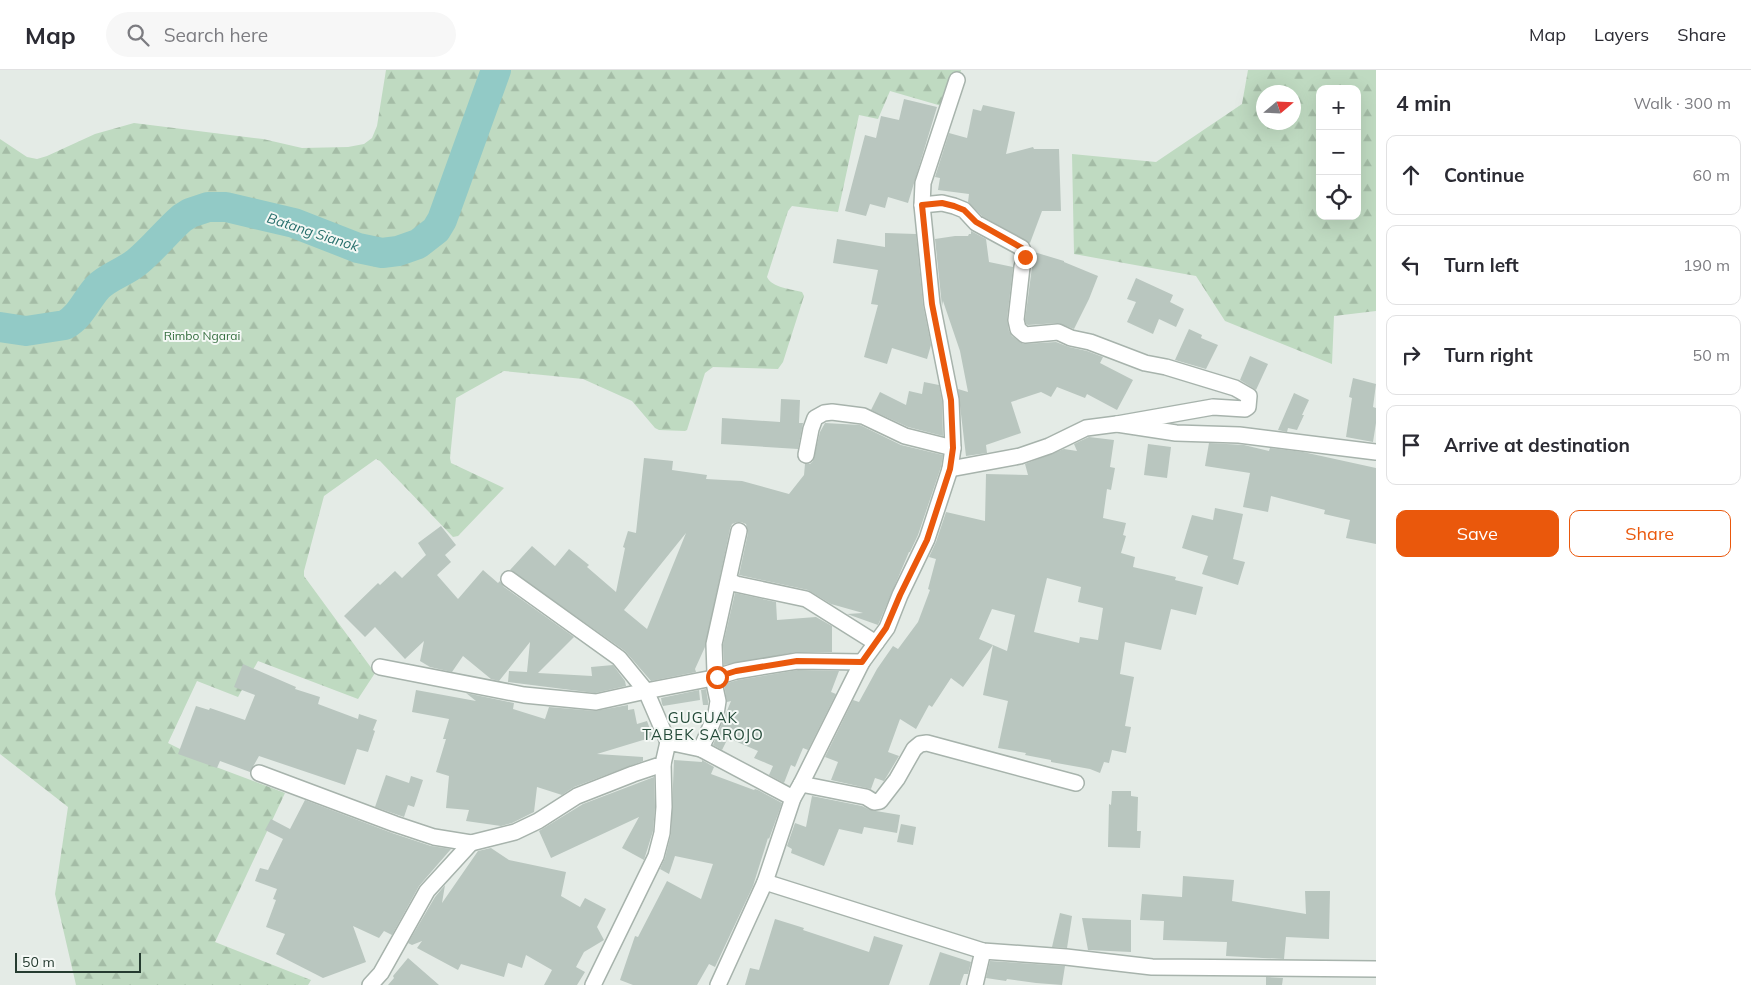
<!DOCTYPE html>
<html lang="en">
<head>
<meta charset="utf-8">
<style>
	:root { --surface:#fff; --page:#f7f7f7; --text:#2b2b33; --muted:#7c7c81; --line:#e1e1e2; --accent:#ea580c }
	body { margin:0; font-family:Mulish,sans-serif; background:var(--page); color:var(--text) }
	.controls { position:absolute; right:15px; top:15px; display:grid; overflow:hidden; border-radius:10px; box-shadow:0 5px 20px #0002 }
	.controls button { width:45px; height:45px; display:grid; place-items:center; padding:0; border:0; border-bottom:1px solid var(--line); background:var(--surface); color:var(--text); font:25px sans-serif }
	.compass { position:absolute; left:1256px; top:15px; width:45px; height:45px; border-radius:50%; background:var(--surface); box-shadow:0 5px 20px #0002; rotate:71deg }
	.scale { position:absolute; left:15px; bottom:12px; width:126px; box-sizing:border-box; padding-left:5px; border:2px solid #253b30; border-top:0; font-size:14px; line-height:18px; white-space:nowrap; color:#253b30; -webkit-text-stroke:4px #f4f8f5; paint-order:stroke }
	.stop { position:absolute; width:15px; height:15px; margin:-11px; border:4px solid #ea580c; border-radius:50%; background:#fff }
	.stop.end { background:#ea580c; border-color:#fff; box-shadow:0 1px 5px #0008 }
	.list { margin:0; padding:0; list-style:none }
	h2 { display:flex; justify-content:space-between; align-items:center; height:65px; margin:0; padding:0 20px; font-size:21px }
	h2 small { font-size:16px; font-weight:400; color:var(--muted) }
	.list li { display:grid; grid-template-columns:32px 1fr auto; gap:15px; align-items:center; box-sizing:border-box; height:80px; margin:0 10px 10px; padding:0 10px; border:1px solid var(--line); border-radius:10px }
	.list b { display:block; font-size:19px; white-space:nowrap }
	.list em { font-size:16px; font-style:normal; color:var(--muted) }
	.actions { display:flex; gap:10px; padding:15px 20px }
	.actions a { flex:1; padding:11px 0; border:1px solid var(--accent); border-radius:10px; text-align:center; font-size:18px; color:var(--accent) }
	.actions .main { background:var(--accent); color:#fff }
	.icon { flex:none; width:28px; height:28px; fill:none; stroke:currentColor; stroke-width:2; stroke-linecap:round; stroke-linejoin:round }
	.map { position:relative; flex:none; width:1376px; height:915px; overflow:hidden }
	header { display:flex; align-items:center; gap:30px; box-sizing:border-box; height:70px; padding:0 25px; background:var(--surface); border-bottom:1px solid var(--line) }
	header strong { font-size:24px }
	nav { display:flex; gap:28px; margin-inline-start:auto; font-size:18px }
	.search { width:350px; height:45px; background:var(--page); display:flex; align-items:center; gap:12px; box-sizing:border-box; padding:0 18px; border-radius:28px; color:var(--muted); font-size:19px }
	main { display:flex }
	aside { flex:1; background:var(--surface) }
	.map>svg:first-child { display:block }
	.forest { fill:url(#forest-firs); fill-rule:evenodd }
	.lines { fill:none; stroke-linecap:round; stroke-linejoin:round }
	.river { stroke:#92cac6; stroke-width:30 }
	.building { fill:#b9c6bf; fill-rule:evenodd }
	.minor-casing { stroke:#a7b3ac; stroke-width:18 }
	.minor { stroke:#fff; stroke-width:15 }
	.route { stroke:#ea580c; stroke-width:6 }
	.labels { text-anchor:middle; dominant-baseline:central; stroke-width:4; stroke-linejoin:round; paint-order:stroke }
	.park-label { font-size:12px; fill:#346d3e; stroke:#f4f8f5 }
	.water-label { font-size:14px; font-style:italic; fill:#276f6c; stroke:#f4f8f5 }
	.quarter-label { font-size:15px; letter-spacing:1px; fill:#244a39; stroke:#f4f8f5 }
</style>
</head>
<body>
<header>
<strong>Map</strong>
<div class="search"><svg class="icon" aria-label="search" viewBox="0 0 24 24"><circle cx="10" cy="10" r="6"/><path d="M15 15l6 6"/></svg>Search here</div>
<nav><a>Map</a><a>Layers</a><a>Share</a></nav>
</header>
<main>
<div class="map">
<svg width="1376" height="915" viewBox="0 0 1376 915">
	<defs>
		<pattern id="forest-firs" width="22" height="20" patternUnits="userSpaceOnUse" patternTransform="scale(1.25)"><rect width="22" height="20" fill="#bfdac1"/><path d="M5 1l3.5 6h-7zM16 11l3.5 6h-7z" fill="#a4bca6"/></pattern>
	</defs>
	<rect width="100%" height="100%" fill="#e4ebe6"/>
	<g class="forest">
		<path d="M386,0H961L952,39L890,21L878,49L859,45L838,142L792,136L788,141L767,207C772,218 792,219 802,222L804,226L783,292L778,299L713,297L705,303L687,360L685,361L659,360L655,358L632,331L583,309L504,301L456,328L450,388L451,393L504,418L458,466L453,467L380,391L376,389L324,426L304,501V506L375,603L358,629L258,591L238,627L197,611L168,673L216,697L285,723L215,872L311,910L308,915H76L55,824L68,737L0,684V69L27,87L37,89L47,86L95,64L134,53L263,69L302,78L348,77L364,74L372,68L377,56Z"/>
		<path d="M1248,0H1376V241L1334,246L1332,294L1225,251L1196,206L1074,184L1072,84L1156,92L1242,34ZM1320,19H1357V146H1320ZM1264,22H1294V52H1264Z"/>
	</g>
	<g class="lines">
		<path class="river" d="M0,257L26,261L65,255C81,246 86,230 98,217C109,206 125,202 137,192C153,179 166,162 182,148L190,143L208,137H226L294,153L358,178L382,183L398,181L418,174L436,160L442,150L496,0"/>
	</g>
	<g class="building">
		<polygon points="904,29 937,37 908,133 888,127 885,138 870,134 866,146 845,141 865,65 876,68 881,46 899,50"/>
		<polygon points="983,35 1015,42 1006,84 1033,77 1034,79 1059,79 1061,141 1042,141 1030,173 982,146 968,132 969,124 938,120 940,108 935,107 949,63 967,68 973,39 981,41"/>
		<polygon points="971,161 986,169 989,192 1013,197 1007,249 1009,261 1012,266 1023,274 1056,272 1069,277 1087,281 1103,287 1100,293 1133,310 1117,340 1087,324 1085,328 1057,317 1051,327 1041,322 1011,332 1021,363 986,375 987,383 966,386 958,319 968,322 960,281 943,231 942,236 935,169 955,166 968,166 969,164 971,164"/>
		<polygon points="885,163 916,164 923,235 931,275 927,289 892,278 887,294 864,287 878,235 871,234 878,200 833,193 837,169 885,177"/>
		<polygon points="1034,182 1064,191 1064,192 1098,206 1089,229 1074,259 1058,253 1028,255 1026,254 1025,250"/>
		<polygon points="1136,208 1173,225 1170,232 1184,239 1176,257 1159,249 1153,264 1127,252 1136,232 1127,229"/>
		<polygon points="1189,259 1202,265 1201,268 1218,275 1206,299 1175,290"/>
		<polygon points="1250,286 1268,294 1256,320 1240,310"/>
		<polygon points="1353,308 1376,314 1373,337 1376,338 1376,353 1373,372 1346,367 1352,328 1349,327"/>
		<polygon points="924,312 939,315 942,331 943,366 908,357 871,340 880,322 906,335 909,321 922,324"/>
		<polygon points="1294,323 1309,330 1302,345 1304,345 1297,360 1288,358 1287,362 1278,360"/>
		<polygon points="781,329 800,330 799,353 803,353 798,379 721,374 722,348 780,352"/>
		<path d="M825,353L860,355L901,375L943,385L941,397L918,465L910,482H909L878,555L847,544L863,543L831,534L808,520L739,505L748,463L746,454L741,452H737L732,454L730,459L705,577L695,599L696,602L651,611L625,581L510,500L532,476L555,496L569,479L589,495L587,497L616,522L625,478L623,477L628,461L636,463L644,388L673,391L672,400L707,405L706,409L742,411L789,424L804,405L805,394H810L813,391L820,362ZM686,463L647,559L624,540Z"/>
		<path d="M1089,367L1114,370L1110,397L1115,398L1111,420L1107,419L1103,448L1126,453L1123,465L1126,466L1121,483L1135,487L1133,497L1176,507L1175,510L1203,517L1196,545L1171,539L1161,580L1125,572L1120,604L1134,607L1125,656L1131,657L1126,683L1112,680L1109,693L1104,692L1100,703L1090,699L1051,692V690L1025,685L1026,683L998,678L1008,631L983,625L993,575L1007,581L1015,545L992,539L979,569L993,575L963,617L951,608L932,637L929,635L916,659L900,649L888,682L899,686L884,711L875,708L871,719L831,710L838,692L825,687L853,630L859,632L877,599L893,576L898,579L918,552L930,520L928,519L936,489L929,487L936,472L946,442L985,451L986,404L1028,405L1025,394L1064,379L1077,381L1074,374ZM1047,508L1081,517L1078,532L1103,538L1098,570L1080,567L1079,573L1034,562Z"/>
		<polygon points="1209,373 1244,375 1269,381 1270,378 1303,382 1376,398 1376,474 1346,468 1350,450 1324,444 1325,440 1271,426 1268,442 1243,437 1250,403 1205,396"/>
		<polygon points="1148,374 1171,377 1167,408 1144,405"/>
		<polygon points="1215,438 1243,444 1233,489 1245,492 1238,515 1202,504 1208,486 1182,478 1192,445 1213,450"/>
		<polygon points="441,456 456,475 445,485 451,492 437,505 458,529 483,500 498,513 500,511 504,517 574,567 538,603 592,606 591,597 613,595 625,611 626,616 595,623 508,612 509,601 527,602 530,572 499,611 491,609 463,586 452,602 430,597 420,591 424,571 405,589 375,557 365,567 344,546 378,513 380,515 395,501 402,508 426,485 418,473"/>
		<polygon points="735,523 776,532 777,550 816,547 832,556 832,582 796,582 724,595 723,575"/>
		<polygon points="243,594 296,617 295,619 320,627 318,634 358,649 359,644 377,650 373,660 375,661 368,682 357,679 345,715 259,686 250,702 220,691 217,698 178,684 196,636 209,640 210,638 245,650 255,625 234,617"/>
		<polygon points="798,600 839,601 831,622 836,624 808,680 803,678 795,697 791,695 784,713 769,705 773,696 754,688 758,681 728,668 722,680 713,675 731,631 727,632 724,614 738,610"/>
		<polygon points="706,619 708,631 708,635 703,635 701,620"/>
		<polygon points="416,620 476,631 466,623 509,632 514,633 513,639 545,649 549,637 595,641 628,635 628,640 634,639 637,654 647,651 653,667 597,684 643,687 643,691 574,717 562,725 537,717 534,742 512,753 501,756 466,751 469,740 446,738 449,706 436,702 446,669 443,669 449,649 412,642"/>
		<polygon points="699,620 700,630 663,636 662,634 661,628"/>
		<polygon points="674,690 702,692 702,690 714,697 711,704 754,720 755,719 758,720 782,733 769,769 768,768 753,816 715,897 709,894 697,915 633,915 620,910 635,866 638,867 667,811 701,829 713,794 675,786 669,804 660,799 665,788 671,764"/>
		<polygon points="386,705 409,713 411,706 423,710 414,737 408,735 404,747 375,737"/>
		<polygon points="654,707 655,737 653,761 644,790 622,778 639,747 551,788 539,761 583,734"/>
		<polygon points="1112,721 1131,721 1131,726 1138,727 1137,761 1141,761 1140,778 1108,777 1109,734 1111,735"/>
		<polygon points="812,726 862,736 870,740 900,745 897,763 864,757 862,764 839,759 824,796 791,783 792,779 787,776 795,753 806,757"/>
		<polygon points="305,730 392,763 431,776 451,779 419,816 392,865 384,861 379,868 353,856 366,892 323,908 276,884 285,864 266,857 276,830 273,829 277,819 255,811 260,798 268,800 283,769 265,760 271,749 290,759"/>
		<polygon points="901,754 916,757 913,775 897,772"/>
		<polygon points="491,778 509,790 566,802 561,826 580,837 585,828 606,839 597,857 604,870 584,882 576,897 585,902 577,915 544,915 552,900 526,885 522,898 508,893 504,907 461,894 458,900 417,878 422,871 412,875 408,873 435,827 445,815 442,833 478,781"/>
		<polygon points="1183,806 1234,810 1232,831 1306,844 1305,821 1330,821 1329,869 1286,867 1284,889 1226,886 1227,872 1163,870 1164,851 1140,850 1142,824 1182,827"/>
		<polygon points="1060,843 1072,846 1067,878 1052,877"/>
		<polygon points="1082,848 1131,850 1131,882 1088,880"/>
		<polygon points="775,849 804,858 803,860 869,882 874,866 903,875 889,915 745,915 750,898 759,900"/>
		<polygon points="940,882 971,892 968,904 964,904 960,915 929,915"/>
		<polygon points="408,888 439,915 388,915 394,908 393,906"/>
		<polygon points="990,891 1065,896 1062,915 1036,913 1007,909 1006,911 986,908"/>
		<polygon points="1266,907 1283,908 1282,915 1266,915"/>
	</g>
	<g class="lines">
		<defs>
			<g id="minor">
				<polyline points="922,135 942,133 954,136 964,140 976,153 1022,178 1025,187 1022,197 1016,250 1018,259 1025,265 1058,262 1071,268 1090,272 1145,293 1166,297 1235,318 1249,326 1248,337 1245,339 1213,337 1117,354"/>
				<polyline points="806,385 811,359 815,348 824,343 832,342 863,346 905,366 953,378"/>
				<polyline points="950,399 1020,386 1049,376 1086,358 1117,354 1176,363 1239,365 1376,382"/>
				<polyline points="509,509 619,588 646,621 668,672"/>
				<polyline points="729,511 736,514 806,529 876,573"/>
				<polyline points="380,597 524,625 596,632 646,621 713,608 736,601 797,591 862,592"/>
				<polyline points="701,679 716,644 718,631 713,608 715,603 714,574 739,461"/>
				<polyline points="259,703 395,754 434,767 471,773 515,762 538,751 577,726 633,704 663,694 668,672 701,679 793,728"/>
				<polyline points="801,714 866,727 874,732 880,731 897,709 914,679 920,674 927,673 1076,713"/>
				<polyline points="765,812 983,881 1066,887 1152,897 1376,899"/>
				<polyline points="370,915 381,903 427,821 471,773"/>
				<polyline points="593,915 656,786 662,763 664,737 663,694"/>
				<polyline points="718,915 765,812 793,728 801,714 862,592 887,558 900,525 927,469 950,399 953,378 951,330 932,234 922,135 923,113 957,10"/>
				<polyline points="975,915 983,881"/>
			</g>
		</defs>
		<use href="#minor" class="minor-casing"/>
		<use href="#minor" class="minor"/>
	</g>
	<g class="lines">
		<polyline class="route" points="717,607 736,601 797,591 862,592 886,558 900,525 927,470 950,399 953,378 951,330 932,234 922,135 942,133 954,136 964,140 976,152 1022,178 1025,187"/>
	</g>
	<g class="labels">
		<g class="park-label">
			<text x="202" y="265">Rimbo Ngarai</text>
		</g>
		<g class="water-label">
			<text transform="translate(313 162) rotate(18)">Batang Sianok</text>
		</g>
		<g class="quarter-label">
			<text x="703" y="647">GUGUAK<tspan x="703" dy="17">TABEK SAROJO</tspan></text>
		</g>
	</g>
</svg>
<div class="controls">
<button>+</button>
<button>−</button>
<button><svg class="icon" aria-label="locate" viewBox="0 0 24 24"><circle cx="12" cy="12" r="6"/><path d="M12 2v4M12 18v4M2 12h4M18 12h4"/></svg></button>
</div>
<svg class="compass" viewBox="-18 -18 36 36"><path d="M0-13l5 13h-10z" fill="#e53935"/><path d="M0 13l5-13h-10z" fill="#7c7c81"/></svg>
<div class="scale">50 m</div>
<div class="stop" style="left:717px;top:607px"></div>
<div class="stop end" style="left:1025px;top:187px"></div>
</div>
<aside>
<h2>4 min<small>Walk · 300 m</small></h2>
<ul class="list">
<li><svg class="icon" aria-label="ahead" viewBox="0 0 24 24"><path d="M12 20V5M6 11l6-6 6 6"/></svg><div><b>Continue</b></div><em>60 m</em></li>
<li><svg class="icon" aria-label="left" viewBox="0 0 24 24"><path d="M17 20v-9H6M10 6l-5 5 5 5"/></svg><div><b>Turn left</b></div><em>190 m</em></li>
<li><svg class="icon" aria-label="right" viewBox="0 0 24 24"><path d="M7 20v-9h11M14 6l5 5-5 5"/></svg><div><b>Turn right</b></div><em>50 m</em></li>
<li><svg class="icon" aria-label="arrive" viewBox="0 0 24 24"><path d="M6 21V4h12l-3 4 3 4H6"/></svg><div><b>Arrive at destination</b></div></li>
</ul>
<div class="actions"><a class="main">Save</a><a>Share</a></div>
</aside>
</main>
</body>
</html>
